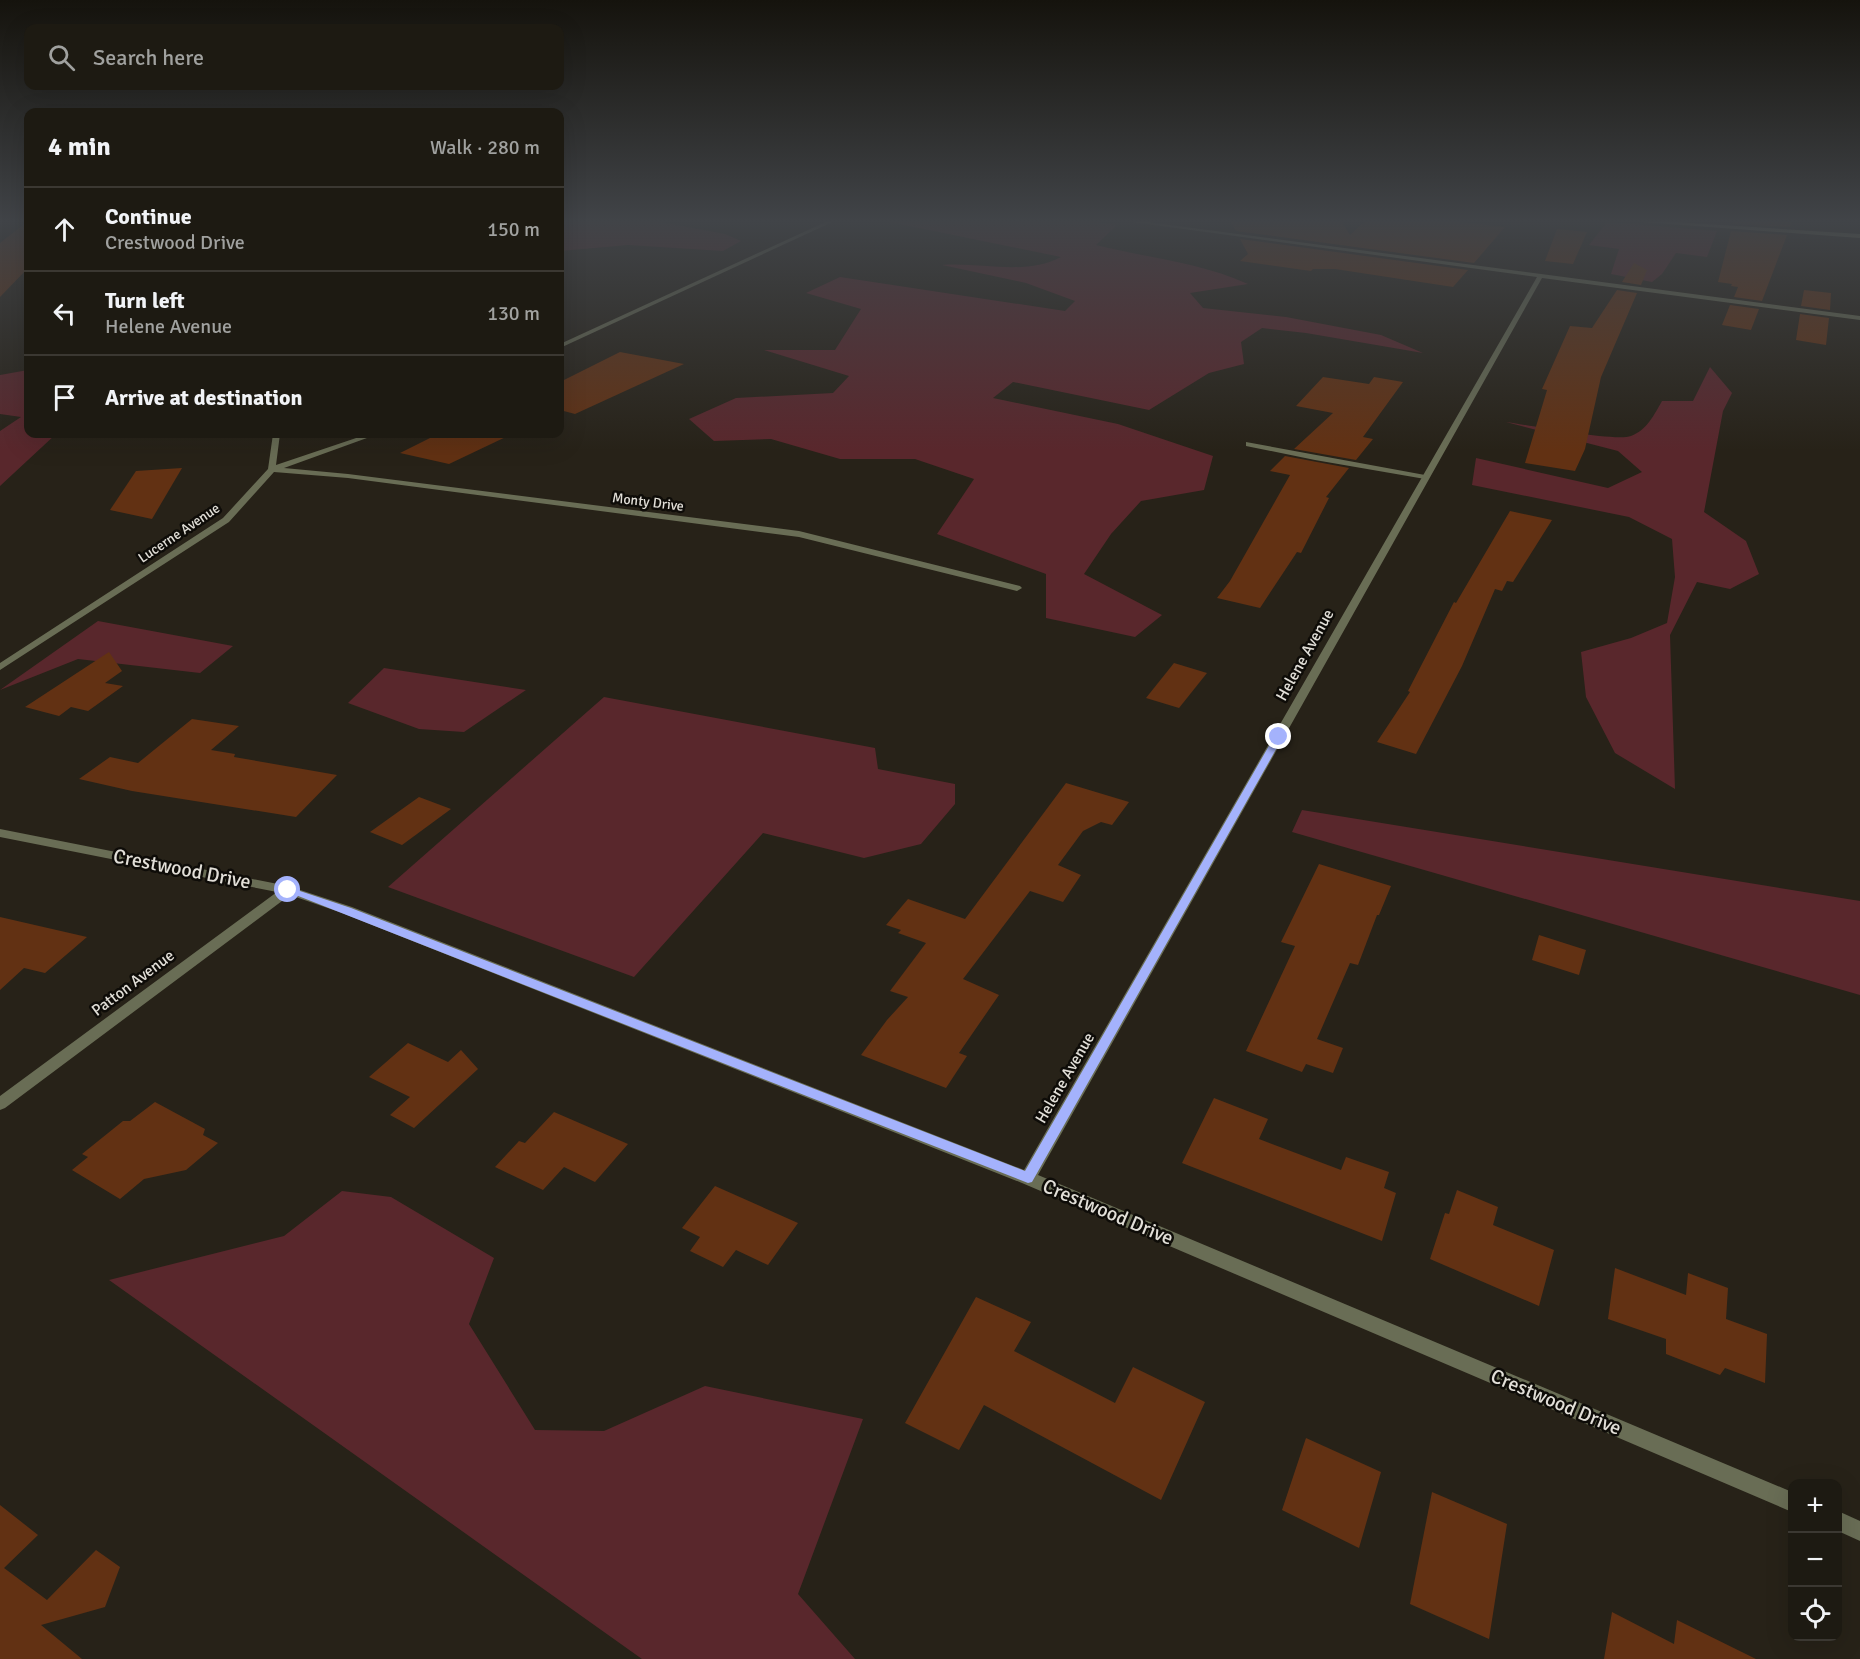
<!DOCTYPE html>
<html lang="en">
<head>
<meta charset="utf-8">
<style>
	:root { --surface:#1d1a12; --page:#2a2720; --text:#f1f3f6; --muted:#a0a19f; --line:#3b3832 }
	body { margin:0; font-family:Signika,sans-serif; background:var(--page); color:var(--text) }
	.controls { position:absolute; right:18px; bottom:18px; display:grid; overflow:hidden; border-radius:12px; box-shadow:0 6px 24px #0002 }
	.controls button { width:54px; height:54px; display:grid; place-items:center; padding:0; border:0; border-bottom:2px solid var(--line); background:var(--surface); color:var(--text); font:30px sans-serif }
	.stop { position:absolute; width:18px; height:18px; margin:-14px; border:4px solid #a4b2fc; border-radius:50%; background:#fff }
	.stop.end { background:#a4b2fc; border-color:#fff; box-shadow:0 2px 6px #0008 }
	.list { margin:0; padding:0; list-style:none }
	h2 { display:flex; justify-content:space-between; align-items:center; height:78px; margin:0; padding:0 24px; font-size:26px }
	h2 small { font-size:20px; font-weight:400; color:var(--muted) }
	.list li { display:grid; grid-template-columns:39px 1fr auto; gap:18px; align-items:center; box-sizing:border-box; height:84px; padding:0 24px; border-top:2px solid var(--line) }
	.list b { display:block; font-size:22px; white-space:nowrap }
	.list p { margin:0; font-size:20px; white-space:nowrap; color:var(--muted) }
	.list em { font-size:20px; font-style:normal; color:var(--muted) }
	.icon { flex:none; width:33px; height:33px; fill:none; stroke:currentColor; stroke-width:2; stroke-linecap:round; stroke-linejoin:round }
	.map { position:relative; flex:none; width:1860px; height:1659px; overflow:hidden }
	.search { position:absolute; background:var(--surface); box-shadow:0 6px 24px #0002; left:24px; top:24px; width:540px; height:66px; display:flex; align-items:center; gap:15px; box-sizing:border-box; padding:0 21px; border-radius:12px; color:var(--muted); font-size:22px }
	.panel { position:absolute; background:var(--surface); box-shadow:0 6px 24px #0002; left:24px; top:108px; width:540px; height:330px; border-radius:12px }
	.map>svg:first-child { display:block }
	.green { fill:#59272c }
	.building { fill:#623113 }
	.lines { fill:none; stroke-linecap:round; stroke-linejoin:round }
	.service { fill:#696d55; fill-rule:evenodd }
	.minor { fill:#696d55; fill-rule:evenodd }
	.secondary { fill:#919770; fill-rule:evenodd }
	.route { fill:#a4b2fc }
	.labels { text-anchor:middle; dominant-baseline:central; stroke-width:5; stroke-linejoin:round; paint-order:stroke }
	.far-street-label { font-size:14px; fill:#e2dfd8; stroke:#0e0c08 }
	.street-label { font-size:16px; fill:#e2dfd8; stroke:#0e0c08 }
	.near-street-label { font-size:20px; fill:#e2dfd8; stroke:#0e0c08 }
</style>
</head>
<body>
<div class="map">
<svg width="1860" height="1659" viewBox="0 0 1860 1659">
	<rect width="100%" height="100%" fill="#272218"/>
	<g class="green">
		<polygon points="676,219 661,222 725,234 741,241 723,251 628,245 560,251 561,219"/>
		<path d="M875,219H1076L1117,225L1096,245C1147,258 1200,262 1248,284L1190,293L1203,308L1286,317L1381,335L1423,353L1306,333L1262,328L1241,342L1244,364L1209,373L1149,410L1013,382L993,398L1118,424L1213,456L1204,490L1141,501L1111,534L1084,574L1162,615L1135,637L1046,618V574L937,534L974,479L915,459H840L771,439L714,441L689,419L736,398L833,393L849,376L764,350H835L861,309L806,293L840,277L1065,311L1075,301L1026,283L942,265C982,262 1025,276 1061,257Z"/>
		<polygon points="1607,222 1717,231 1707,257 1676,253 1662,274 1652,282 1611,274 1619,249 1589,245"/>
		<path d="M1710,367L1732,393L1723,411L1704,512L1746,541L1759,574L1730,589L1697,582L1670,635L1675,789L1615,753L1586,697L1581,652L1631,638L1667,623L1675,577L1672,539L1629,517L1472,485L1476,458L1608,488L1642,472L1618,451L1506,422C1529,425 1615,442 1631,436C1647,430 1654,415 1662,401H1693Z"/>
		<polygon points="28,370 28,434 56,434 0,486 0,431 21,417 0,414 0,375"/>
		<polygon points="98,621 233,646 200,673 78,659 0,690"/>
		<polygon points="384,668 526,690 464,732 419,729 348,703"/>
		<polygon points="604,697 875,748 878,769 955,784 955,804 921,844 864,858 763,833 634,977 388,887"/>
		<polygon points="1302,810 1860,901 1860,995 1292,832"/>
		<polygon points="342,1191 391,1197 494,1258 469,1324 535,1430 604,1431 705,1386 863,1419 798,1594 855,1659 642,1659 109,1280 284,1236"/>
	</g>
	<g class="building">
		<polygon points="1229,219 1340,219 1350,235 1367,219 1433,219 1505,227 1474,263 1236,231"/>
		<polygon points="1734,219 1793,219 1790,227 1733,224"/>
		<polygon points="28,221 28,268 0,297 0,243"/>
		<polygon points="1557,229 1587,232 1573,264 1545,261"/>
		<polygon points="1731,231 1787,235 1762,301 1734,297 1738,287 1731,286 1732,284 1718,282"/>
		<polygon points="1240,239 1468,270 1453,287 1335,269 1313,269 1311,271 1240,261 1248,254"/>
		<polygon points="1634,263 1647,270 1641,285 1622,282"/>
		<polygon points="1617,290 1637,293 1601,377 1585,449 1575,471 1525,463 1547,390 1542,389 1570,326 1592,328"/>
		<polygon points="1804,290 1831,293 1830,310 1801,306"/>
		<polygon points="1730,305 1759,309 1751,330 1722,325"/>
		<polygon points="1800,314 1829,318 1826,345 1796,340"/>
		<polygon points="620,352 684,364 575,414 560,410 560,382"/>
		<polygon points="1323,377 1369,384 1374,377 1403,382 1363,437 1373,439 1356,460 1294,449 1333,413 1296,406"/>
		<polygon points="438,434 512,434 449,464 400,453"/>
		<polygon points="1285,456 1349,468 1326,497 1329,498 1301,553 1297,552 1260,608 1217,598 1230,581 1290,475 1270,471"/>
		<polygon points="182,468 152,519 110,510 136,471"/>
		<polygon points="1510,511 1552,520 1513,582 1507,581 1502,591 1495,589 1462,666 1416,754 1377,742 1410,692 1408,691 1454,602 1456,603"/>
		<polygon points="109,652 122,671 105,683 123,686 88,711 71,707 59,716 25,707"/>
		<polygon points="1174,663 1207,673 1179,708 1146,698"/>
		<polygon points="192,719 239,726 211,750 235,754 234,757 337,775 296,817 132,791 79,779 110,757 138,763"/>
		<polygon points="1066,783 1129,802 1112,825 1101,822 1083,831 1058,865 1081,875 1063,902 1030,891 963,979 999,995 959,1053 967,1056 946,1088 861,1055 887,1020 908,997 890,991 926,943 898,933 901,930 886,925 908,899 965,919"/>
		<polygon points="419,797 451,809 402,845 370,832"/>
		<polygon points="1319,864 1391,886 1379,915 1377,915 1358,965 1350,963 1317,1039 1343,1048 1333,1073 1306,1064 1302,1072 1246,1051 1295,946 1281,942"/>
		<polygon points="0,917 87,937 45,973 24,968 0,990"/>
		<polygon points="1539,935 1586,950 1579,975 1532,960"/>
		<polygon points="408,1043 448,1062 461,1050 478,1069 414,1128 390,1115 410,1097 369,1077"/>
		<polygon points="1214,1098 1268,1119 1259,1139 1341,1170 1346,1157 1389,1172 1384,1188 1396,1193 1382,1241 1182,1163"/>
		<polygon points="155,1102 205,1129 203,1135 218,1143 186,1170 144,1179 120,1199 72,1170 88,1157 82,1154 123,1121 130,1121"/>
		<polygon points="554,1112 628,1144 595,1182 564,1167 543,1190 495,1167 519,1141 525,1143"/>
		<polygon points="715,1186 798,1223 768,1265 736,1250 723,1267 690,1251 700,1237 682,1228"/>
		<polygon points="1457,1190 1498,1207 1493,1225 1554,1250 1539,1306 1430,1259 1445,1213 1449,1214"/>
		<polygon points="1615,1268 1686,1295 1688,1273 1728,1288 1726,1319 1767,1334 1765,1383 1725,1368 1720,1375 1666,1354 1666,1339 1608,1319"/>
		<polygon points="976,1297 1031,1322 1014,1351 1115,1403 1133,1367 1205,1402 1161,1500 984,1405 959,1450 905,1423"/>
		<polygon points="1306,1438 1381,1472 1359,1548 1282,1510"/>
		<polygon points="1432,1492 1507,1524 1489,1639 1410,1604"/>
		<polygon points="0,1505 38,1535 4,1568 47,1600 96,1550 120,1567 105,1607 41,1625 82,1659 0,1659"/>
		<polygon points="1612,1612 1674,1644 1677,1620 1756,1659 1604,1659"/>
	</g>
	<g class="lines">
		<polygon class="service" points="1246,442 1425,475 1429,477 1425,479 1315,460 1246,446"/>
		<g class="minor">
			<polygon points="832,219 839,219 560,348 560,344"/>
			<polygon points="1110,219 1125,219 1860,316 1860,320 1542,278 1038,1175 1792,1492 1792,1512 1022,1183 342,913 290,895 5,1108 0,1110 0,1096 277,892 0,837 0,829 288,886 352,907 1024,1170 1537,277"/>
			<polygon points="273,434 280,434 276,465 368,434 378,434 284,468 348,474 799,531 1020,586 1022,588 1017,591 799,537 348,478 274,472 229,522 0,670 0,663 223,518 268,469"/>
			<polygon points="1838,1511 1860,1521 1860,1541 1838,1531"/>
		</g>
		<polygon class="secondary" points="1601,219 1627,219 1860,234 1860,238"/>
	</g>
	<linearGradient id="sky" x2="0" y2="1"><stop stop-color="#15130d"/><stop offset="0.49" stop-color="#414448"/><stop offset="1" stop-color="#414448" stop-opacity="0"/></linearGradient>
	<rect width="1860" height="451" fill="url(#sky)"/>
	<polygon class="route" points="1279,734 1283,737 1032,1182 1028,1183 283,890 288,887 351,908 1025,1171 1274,737"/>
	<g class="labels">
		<g class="far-street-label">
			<text transform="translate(648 502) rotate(7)">Monty Drive</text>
			<text transform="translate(179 533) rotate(-34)">Lucerne Avenue</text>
		</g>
		<g class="street-label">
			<text transform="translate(1305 655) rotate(-61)">Helene Avenue</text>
			<text transform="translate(133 983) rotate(-37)">Patton Avenue</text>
			<text transform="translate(1065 1078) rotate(-60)">Helene Avenue</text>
		</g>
		<g class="near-street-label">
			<text transform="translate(182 869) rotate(11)">Crestwood Drive</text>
			<text transform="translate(1108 1212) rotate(23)">Crestwood Drive</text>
			<text transform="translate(1556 1402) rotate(23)">Crestwood Drive</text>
		</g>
	</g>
</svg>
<div class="controls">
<button>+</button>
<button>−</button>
<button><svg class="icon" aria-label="locate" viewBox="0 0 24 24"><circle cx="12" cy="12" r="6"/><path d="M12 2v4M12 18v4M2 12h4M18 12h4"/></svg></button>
</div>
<div class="stop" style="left:288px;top:890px"></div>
<div class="stop end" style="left:1279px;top:737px"></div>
<div class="search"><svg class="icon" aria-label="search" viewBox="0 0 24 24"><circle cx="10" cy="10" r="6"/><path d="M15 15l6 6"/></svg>Search here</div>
<section class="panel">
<h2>4 min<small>Walk · 280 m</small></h2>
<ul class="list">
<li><svg class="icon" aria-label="ahead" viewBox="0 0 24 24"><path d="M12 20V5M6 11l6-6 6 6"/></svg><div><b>Continue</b><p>Crestwood Drive</p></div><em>150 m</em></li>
<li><svg class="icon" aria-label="left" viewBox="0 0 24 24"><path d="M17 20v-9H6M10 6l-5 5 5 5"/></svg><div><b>Turn left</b><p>Helene Avenue</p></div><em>130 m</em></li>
<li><svg class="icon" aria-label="arrive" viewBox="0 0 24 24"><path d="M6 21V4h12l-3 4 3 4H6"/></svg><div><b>Arrive at destination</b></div></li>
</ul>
</section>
</div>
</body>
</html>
